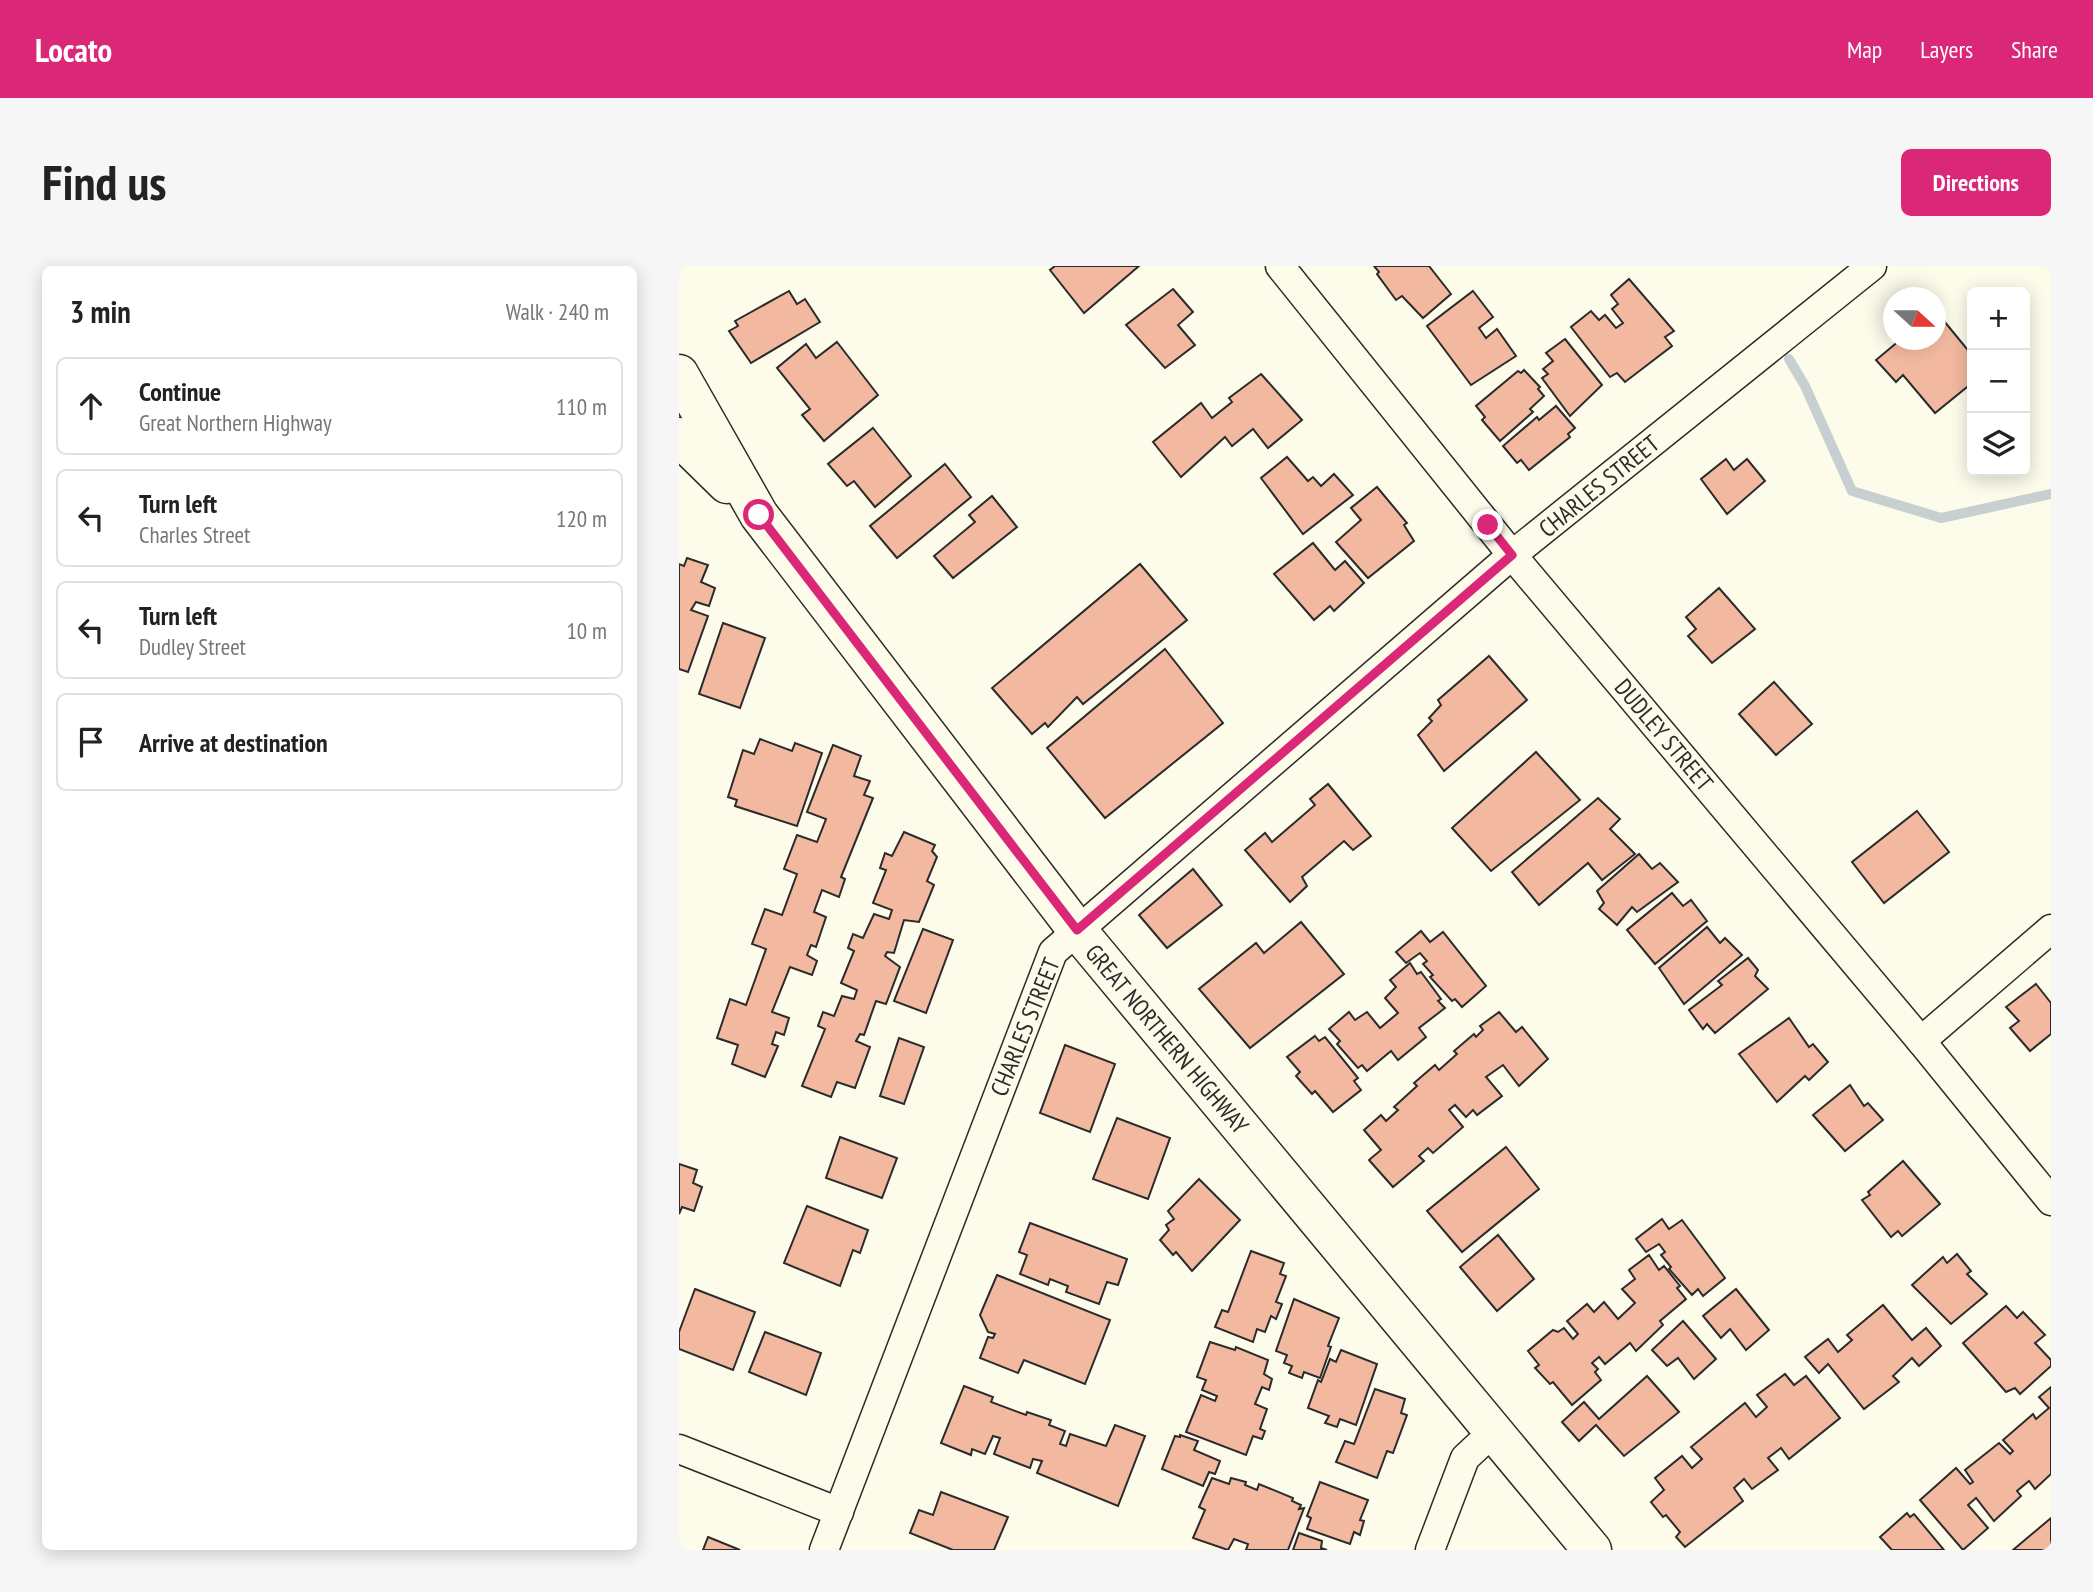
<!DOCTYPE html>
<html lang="en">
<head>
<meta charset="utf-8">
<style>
	:root { --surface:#fff; --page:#f6f6f6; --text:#222; --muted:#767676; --line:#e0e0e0; --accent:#db2777 }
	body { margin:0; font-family:"PT Sans Narrow",sans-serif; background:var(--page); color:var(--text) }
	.controls { position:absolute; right:21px; top:21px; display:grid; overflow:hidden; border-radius:10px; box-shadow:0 4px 18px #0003 }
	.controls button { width:63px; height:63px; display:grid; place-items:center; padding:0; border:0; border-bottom:2px solid var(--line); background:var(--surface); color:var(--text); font:35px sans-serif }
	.compass { position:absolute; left:1204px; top:21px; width:63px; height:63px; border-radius:50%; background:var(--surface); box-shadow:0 4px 18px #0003; rotate:111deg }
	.stop { position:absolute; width:21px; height:21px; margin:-16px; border:5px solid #db2777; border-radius:50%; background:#fff }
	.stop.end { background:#db2777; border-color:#fff; box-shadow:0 2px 7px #0008 }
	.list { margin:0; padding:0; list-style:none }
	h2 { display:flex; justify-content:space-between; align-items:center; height:91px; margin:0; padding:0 28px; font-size:30px }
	h2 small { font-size:23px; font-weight:400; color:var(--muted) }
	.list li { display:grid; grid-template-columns:46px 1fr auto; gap:21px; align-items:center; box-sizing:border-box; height:98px; margin:0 14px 14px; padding:0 14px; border:2px solid var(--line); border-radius:10px }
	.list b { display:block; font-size:26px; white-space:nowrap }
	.list p { margin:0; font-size:23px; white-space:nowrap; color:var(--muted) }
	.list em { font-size:23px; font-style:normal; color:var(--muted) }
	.icon { flex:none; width:38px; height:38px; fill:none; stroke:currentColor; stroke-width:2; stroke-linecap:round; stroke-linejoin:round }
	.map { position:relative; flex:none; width:1372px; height:1284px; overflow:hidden; border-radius:10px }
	header { display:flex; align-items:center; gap:42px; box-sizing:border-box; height:98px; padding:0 35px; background:var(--accent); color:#fff }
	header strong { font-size:33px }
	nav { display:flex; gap:38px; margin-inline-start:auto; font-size:24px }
	.intro { display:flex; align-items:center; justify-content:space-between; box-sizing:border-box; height:168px; padding:0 42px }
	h1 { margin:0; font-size:49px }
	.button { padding:18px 32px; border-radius:10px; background:var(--accent); color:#fff; font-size:24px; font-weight:700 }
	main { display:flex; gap:42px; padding:0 42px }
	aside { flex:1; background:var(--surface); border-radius:10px; box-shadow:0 4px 18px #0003 }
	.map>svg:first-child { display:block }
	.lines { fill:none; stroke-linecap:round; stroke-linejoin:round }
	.stream { stroke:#c7d0d0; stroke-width:10 }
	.building { fill:#f2b8a0; stroke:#2b2b2b; stroke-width:2 }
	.street-casing { stroke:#2b2b2b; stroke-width:31 }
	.primary-casing { stroke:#2b2b2b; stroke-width:41 }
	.street { stroke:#fdfbea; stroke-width:28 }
	.primary { stroke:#fdfbea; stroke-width:38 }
	.route { stroke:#db2777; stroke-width:9 }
	.labels { text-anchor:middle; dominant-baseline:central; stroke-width:5; stroke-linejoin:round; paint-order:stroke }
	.street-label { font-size:24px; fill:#2b2b2b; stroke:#fdfbea }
</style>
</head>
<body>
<header>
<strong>Locato</strong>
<nav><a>Map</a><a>Layers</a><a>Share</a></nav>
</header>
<div class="intro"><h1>Find us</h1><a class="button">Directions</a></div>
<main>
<aside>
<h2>3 min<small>Walk · 240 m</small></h2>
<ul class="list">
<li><svg class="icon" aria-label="ahead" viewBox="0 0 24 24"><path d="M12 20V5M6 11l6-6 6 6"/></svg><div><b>Continue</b><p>Great Northern Highway</p></div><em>110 m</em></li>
<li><svg class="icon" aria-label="left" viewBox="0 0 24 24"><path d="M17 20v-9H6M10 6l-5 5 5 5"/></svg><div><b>Turn left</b><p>Charles Street</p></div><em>120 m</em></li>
<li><svg class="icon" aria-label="left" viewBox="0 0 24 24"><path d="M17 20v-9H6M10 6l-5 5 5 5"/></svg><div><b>Turn left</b><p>Dudley Street</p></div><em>10 m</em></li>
<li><svg class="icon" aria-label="arrive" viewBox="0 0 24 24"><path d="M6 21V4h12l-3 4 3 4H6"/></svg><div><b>Arrive at destination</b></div></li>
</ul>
</aside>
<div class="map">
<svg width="1372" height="1284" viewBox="0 0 1372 1284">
	<rect width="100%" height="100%" fill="#fdfbea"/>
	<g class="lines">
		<polyline class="stream" points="1110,93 1126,120 1173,225 1262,252 1372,228"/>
	</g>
	<g class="building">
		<polygon points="376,0 460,0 405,47 371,4"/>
		<polygon points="695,0 750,0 772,28 744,52 723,30 717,34 698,8 700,6"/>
		<polygon points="950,13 995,65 986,71 993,80 946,116 938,107 931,111 892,61 912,45 920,54 926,49 937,62 944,57 933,43 939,38 932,29"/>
		<polygon points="494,23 514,46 499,59 516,79 486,102 447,59"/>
		<polygon points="110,25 118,38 126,33 141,56 72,97 50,65 59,60 56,55"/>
		<polygon points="794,25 814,51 800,62 807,72 818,63 837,90 792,119 748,60"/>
		<polygon points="1256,44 1293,89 1293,117 1256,147 1224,109 1217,116 1197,94 1221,74 1256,74"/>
		<polygon points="886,73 923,119 891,150 863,112 869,108 864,103 874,95 867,87"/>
		<polygon points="158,76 199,129 145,175 123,149 131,143 98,102 127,78 137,92"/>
		<polygon points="845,104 861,121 859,123 865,130 851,143 854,146 821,175 803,154 806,151 797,140 839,105 842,107"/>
		<polygon points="582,108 623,154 589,182 574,163 553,180 546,171 502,211 474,176 522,137 533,152 553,136 550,132"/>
		<polygon points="877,140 896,162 889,168 891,171 850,204 842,194 838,197 824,180 858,151 860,154"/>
		<polygon points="194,162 232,210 196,241 175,215 168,220 149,198"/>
		<polygon points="608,191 629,215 634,211 642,220 655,208 674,229 624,268 582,212"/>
		<polygon points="1047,193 1055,204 1068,193 1086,215 1048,248 1022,213"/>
		<polygon points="266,198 292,231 218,292 191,260"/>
		<polygon points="698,221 728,257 725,259 735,275 689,312 657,276 682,254 672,242"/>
		<polygon points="313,230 338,261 274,312 255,290 296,256 290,249"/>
		<polygon points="634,277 656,304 666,295 685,317 655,345 651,340 635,354 595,308"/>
		<polygon points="8,292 29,299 22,316 36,322 30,340 17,336 12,344 29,350 9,406 0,403 0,298 5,300"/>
		<polygon points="461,298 508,354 404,438 398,431 369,461 366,457 353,468 313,422"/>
		<polygon points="1040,322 1076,363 1033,397 1009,370 1017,363 1007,351"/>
		<polygon points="44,357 86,372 61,442 20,428"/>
		<polygon points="486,383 544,457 426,552 368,482"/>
		<polygon points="810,390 848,434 765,505 739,469 753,455 750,452 762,439 759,434"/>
		<polygon points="1095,416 1133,458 1097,489 1060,448"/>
		<polygon points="81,473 113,485 116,477 143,487 118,560 56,540 58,534 49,531 64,484 75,488"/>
		<polygon points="154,479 182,490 175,510 191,515 185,529 194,532 162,611 166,613 160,631 143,624 135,646 147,651 137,681 132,679 128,689 138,695 133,709 111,701 93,746 110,752 105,769 97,766 93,778 99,780 86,811 53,798 59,779 38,772 51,733 67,739 87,683 73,678 86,643 103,649 118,608 105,603 118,569 138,576 147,553 128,546"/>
		<polygon points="857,486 901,534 812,605 773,562"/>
		<polygon points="649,518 692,570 674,584 665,575 623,611 628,620 611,636 566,584 586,567 593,576 636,539 631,533"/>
		<polygon points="919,532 941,553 931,563 956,588 923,614 909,597 860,639 833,606"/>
		<polygon points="1238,545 1270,586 1205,637 1173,596"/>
		<polygon points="225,566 256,579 253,585 258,591 248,615 255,619 240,656 225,654 215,687 208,686 206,690 221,701 207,738 197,735 185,769 181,768 177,775 191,781 176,822 158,816 152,831 123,820 146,763 139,760 144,746 155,750 163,730 175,733 178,724 162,717 175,685 169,682 174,668 184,672 195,648 210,653 213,644 194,637 207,604 201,602 206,587 213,590"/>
		<polygon points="960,588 973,603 981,597 999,616 958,646 953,641 938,659 920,643 925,637 918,625"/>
		<polygon points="514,603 543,639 488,682 460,649"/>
		<polygon points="993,627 1004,640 1012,634 1028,655 976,698 948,664"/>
		<polygon points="622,656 665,708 571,782 520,723 577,677 585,687"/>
		<polygon points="1028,661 1041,677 1046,672 1063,689 1005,738 980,702"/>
		<polygon points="244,663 274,674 247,747 215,735"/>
		<polygon points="742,665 751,676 764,666 807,720 783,741 776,733 773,735 751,711 754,709 744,698 748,695 741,687 727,697 717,686"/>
		<polygon points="1069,692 1079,704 1076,710 1089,723 1036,767 1028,758 1024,763 1010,744 1043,719 1039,715"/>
		<polygon points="731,697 738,708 742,706 762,733 759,735 766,742 740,762 747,771 719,794 712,785 688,805 683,799 679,802 658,778 661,775 650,763 670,746 676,754 688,746 701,762 719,747 706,732 717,721 711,714"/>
		<polygon points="1357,718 1372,737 1372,768 1351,785 1331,762 1340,755 1327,741"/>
		<polygon points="820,746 837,766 843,761 869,793 840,820 824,799 807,811 823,830 798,849 794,844 787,851 776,839 770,844 784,861 754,887 749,882 740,890 745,895 714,921 690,894 702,884 685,864 702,849 707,855 719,844 715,841 738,820 735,817 756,799 760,804 778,788 775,785 795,768 797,771 804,764 801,760"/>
		<polygon points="1110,752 1130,781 1134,778 1149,796 1130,814 1126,810 1098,836 1060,788"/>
		<polygon points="636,770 640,775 646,771 679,812 675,815 682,824 654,846 636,825 633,828 617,810 621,806 608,791"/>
		<polygon points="220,772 245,781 225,838 201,830"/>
		<polygon points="386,779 436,798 411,866 361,847"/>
		<polygon points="1171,819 1185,840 1189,837 1204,854 1166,885 1134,849"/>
		<polygon points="438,852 491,872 469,933 414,913"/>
		<polygon points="161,871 218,892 203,932 147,912"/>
		<polygon points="827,881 860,923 783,986 748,945"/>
		<polygon points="1224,895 1261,938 1223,970 1219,965 1212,971 1183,934 1191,929 1189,926"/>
		<polygon points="0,898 18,904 14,917 23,921 15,945 3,941 0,948"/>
		<polygon points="520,913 561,954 513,1005 497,986 494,989 481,974 490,964 487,959 495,953 489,945"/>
		<polygon points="128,940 189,964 181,987 174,984 161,1020 105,997"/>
		<polygon points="983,953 990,963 1003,954 1046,1012 1024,1030 1019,1023 1013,1029 990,1003 992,1001 982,989 986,986 980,978 967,986 957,973"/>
		<polygon points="351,957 448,993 439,1019 428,1016 420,1038 387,1026 389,1020 371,1013 369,1019 341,1008 348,989 340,986"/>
		<polygon points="819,969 855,1013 818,1045 781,1001"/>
		<polygon points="572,985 605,997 601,1008 607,1010 597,1036 603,1038 597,1053 592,1050 586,1066 578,1063 574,1076 536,1061 543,1044 549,1046"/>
		<polygon points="1278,988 1292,1005 1288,1008 1308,1028 1272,1058 1233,1019 1264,991 1268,997"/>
		<polygon points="970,989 980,1004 985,1000 1001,1020 998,1022 1007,1033 981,1055 984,1059 957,1085 951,1077 926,1098 920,1091 913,1097 919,1103 916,1106 922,1114 893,1139 874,1116 871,1118 856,1102 860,1099 849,1085 874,1064 879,1066 885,1062 894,1073 899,1068 888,1055 908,1038 915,1046 925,1036 939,1053 956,1037 943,1023 956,1013 950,1004"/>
		<polygon points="318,1009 431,1054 406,1118 345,1094 339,1107 301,1092 309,1071 314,1072 316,1068 309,1066 301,1049"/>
		<polygon points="16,1023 76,1046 54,1104 0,1083 0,1066"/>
		<polygon points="1057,1023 1090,1064 1067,1084 1051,1063 1042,1072 1024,1050"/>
		<polygon points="615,1033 660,1052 649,1080 652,1081 641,1112 625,1106 623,1112 610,1107 613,1100 605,1097 608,1089 597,1085"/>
		<polygon points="1204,1039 1233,1074 1247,1062 1262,1080 1240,1100 1233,1092 1214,1110 1220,1116 1185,1143 1149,1098 1140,1107 1126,1091 1149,1073 1159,1086 1173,1074 1168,1069"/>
		<polygon points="1327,1040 1338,1052 1344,1046 1366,1069 1356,1077 1372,1094 1372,1100 1341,1128 1336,1122 1327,1126 1284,1077"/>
		<polygon points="1004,1055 1037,1093 1015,1113 999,1092 988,1100 973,1084"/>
		<polygon points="86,1066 142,1087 127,1129 70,1106"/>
		<polygon points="531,1076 556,1084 557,1081 589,1094 585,1108 593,1113 590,1124 583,1121 576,1138 588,1143 581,1163 586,1165 583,1173 574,1170 567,1189 507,1166 522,1129 536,1135 538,1130 523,1124 527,1114 518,1111"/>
		<polygon points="662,1084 698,1098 677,1159 661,1153 658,1161 646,1157 650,1150 629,1142 639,1114 642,1116 651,1093 657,1096"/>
		<polygon points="1106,1108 1115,1119 1127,1110 1161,1152 1110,1193 1102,1182 1089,1192 1099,1204 1073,1223 1065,1213 1055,1222 1064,1235 1006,1281 997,1271 1001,1266 987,1249 984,1251 972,1236 985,1224 976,1212 1003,1190 1013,1202 1023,1193 1012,1181 1066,1137 1077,1151 1088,1141 1078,1129"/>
		<polygon points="968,1110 1000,1146 945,1190 917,1159 900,1175 883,1156 905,1136 920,1153"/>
		<polygon points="285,1120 314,1131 312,1136 347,1149 348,1146 372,1154 370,1159 386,1165 381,1178 387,1180 391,1168 427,1180 436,1159 466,1170 439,1240 358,1207 363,1195 354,1193 351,1202 315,1188 321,1172 314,1170 306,1188 293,1183 292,1189 262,1177"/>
		<polygon points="1372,1121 1372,1208 1356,1223 1350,1215 1338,1225 1342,1230 1315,1255 1297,1232 1289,1239 1309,1262 1284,1284 1241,1234 1277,1202 1291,1218 1294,1216 1286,1204 1320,1177 1331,1188 1334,1185 1324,1174 1354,1148 1357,1153 1370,1142 1360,1131"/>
		<polygon points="696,1123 726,1133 722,1147 728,1149 714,1187 708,1185 698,1212 657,1196 666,1175 675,1178"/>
		<polygon points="501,1169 519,1175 515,1184 541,1195 536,1208 530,1206 524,1220 483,1203 496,1170 501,1171"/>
		<polygon points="533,1212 550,1218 552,1212 567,1216 566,1219 578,1224 580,1218 614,1232 613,1235 622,1239 620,1243 625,1242 609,1284 567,1284 569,1278 555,1273 549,1284 514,1272 526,1244 520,1241"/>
		<polygon points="641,1216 689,1234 681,1254 685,1255 681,1269 675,1266 671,1278 628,1263 632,1252 628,1250"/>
		<polygon points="262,1226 329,1251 315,1284 274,1284 231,1267 240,1244 254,1249"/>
		<polygon points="1228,1247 1231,1251 1235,1248 1265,1284 1213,1284 1201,1271"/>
		<polygon points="1372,1252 1372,1284 1334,1284"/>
		<polygon points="620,1267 643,1275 642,1282 648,1284 614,1284"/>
		<polygon points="29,1271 61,1284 24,1284"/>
	</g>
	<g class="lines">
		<defs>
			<g id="street">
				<polyline points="601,0 833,289 1242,775 1372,935"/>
				<polyline points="1242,775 1372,663"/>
				<polyline points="0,1183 160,1246"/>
				<polyline points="145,1284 374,686 833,289 1193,0"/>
				<polyline points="751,1284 786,1192 815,1165"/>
			</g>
			<g id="primary">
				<polyline points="0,108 80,249 398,664 913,1284"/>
				<polyline points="0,171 48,218"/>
			</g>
		</defs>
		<use href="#street" class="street-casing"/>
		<use href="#primary" class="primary-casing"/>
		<use href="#street" class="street"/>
		<use href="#primary" class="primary"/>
	</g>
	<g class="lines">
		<polyline class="route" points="80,249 398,664 833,289 809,259"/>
	</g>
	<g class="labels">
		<g class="street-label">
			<text transform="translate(920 220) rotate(-39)">CHARLES STREET</text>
			<text transform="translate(985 469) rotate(50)">DUDLEY STREET</text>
			<text transform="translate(346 761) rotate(-68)">CHARLES STREET</text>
			<text transform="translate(488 773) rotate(50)">GREAT NORTHERN HIGHWAY</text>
		</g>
	</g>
</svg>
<div class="controls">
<button>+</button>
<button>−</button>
<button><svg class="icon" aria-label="layers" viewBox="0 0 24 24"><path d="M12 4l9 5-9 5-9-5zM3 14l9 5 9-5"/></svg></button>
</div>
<svg class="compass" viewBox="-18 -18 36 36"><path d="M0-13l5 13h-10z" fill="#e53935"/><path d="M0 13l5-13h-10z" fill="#767676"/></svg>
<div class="stop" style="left:80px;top:249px"></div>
<div class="stop end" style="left:809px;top:259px"></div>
</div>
</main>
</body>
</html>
